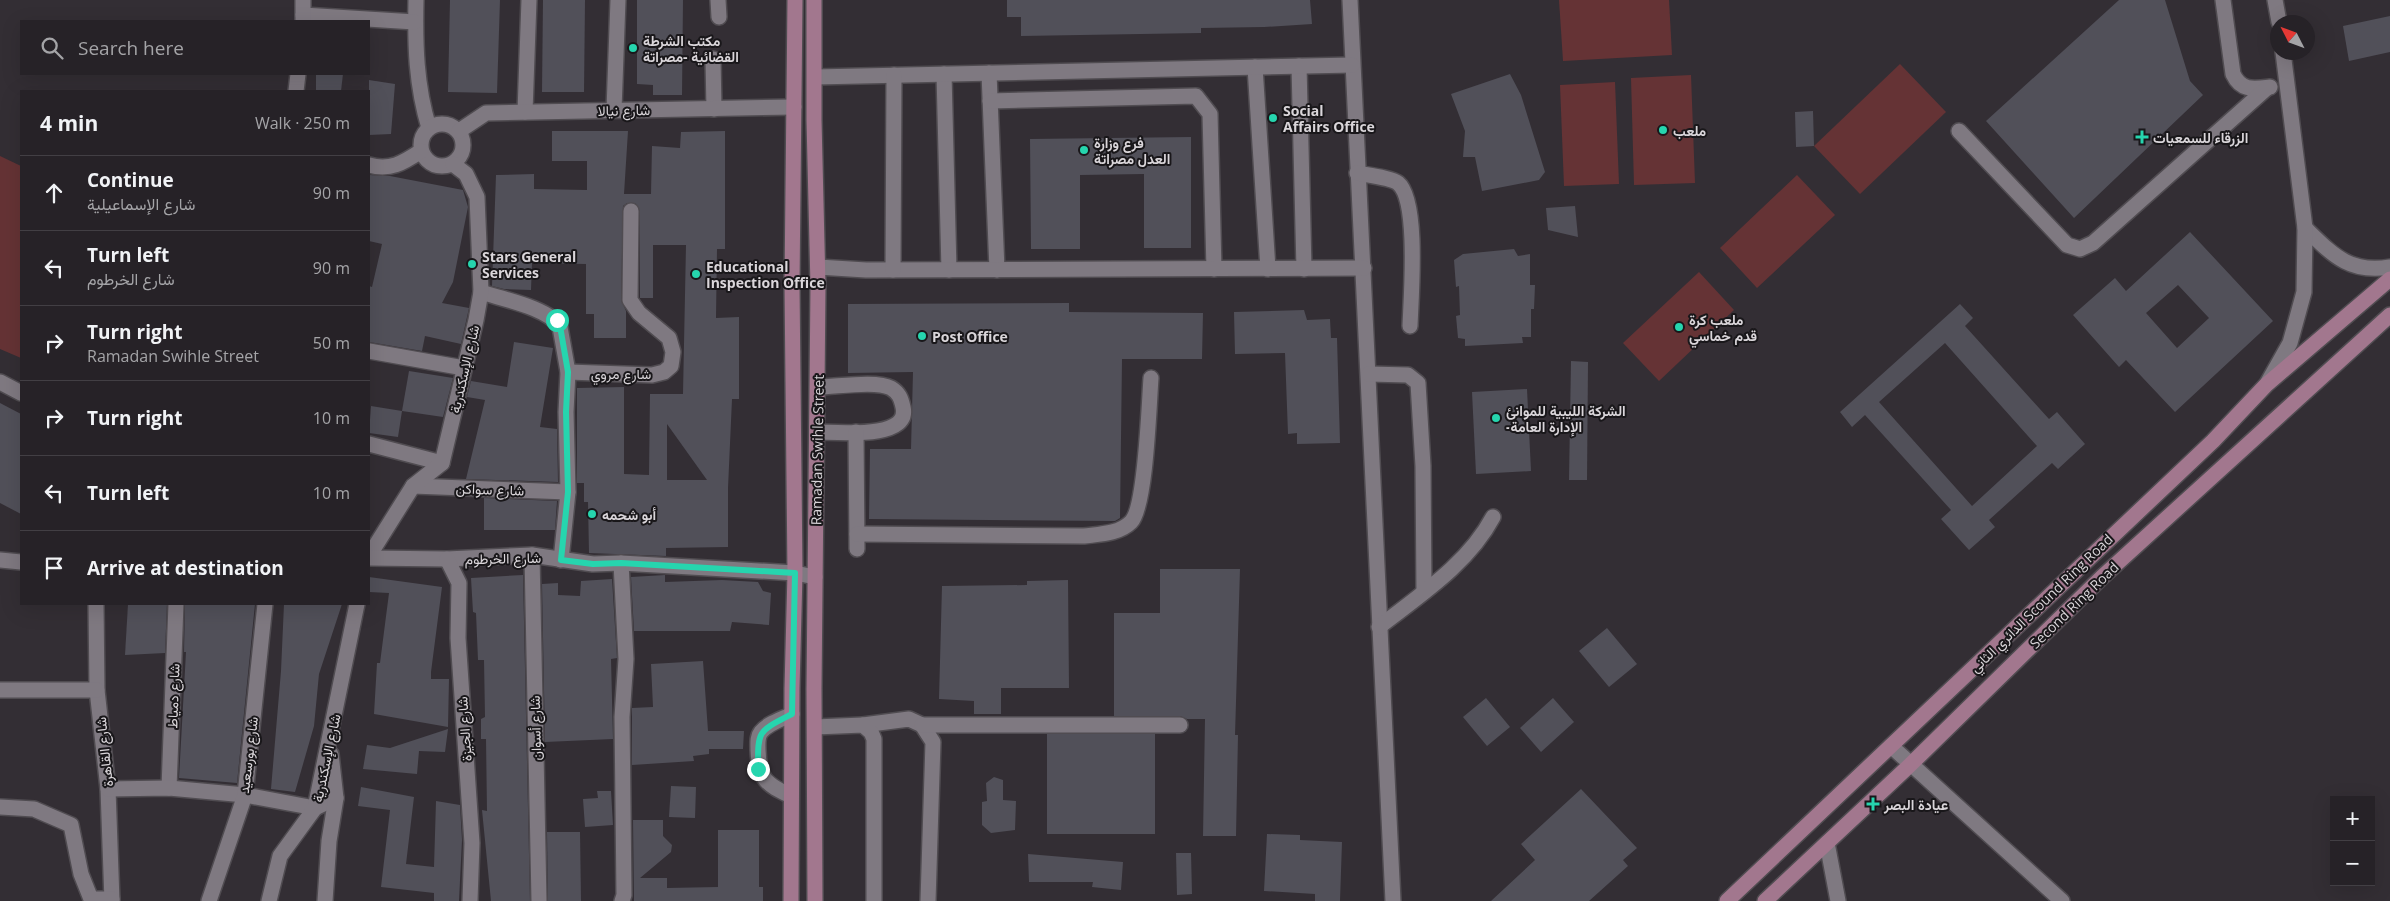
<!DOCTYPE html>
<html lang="en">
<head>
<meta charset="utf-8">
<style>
	:root { --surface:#262227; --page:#322f33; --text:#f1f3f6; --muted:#a4a4a7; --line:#423f44 }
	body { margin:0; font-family:"Open Sans",Vazirmatn,sans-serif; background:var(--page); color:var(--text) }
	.controls { position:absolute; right:15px; bottom:15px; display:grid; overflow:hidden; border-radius:0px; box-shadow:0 5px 20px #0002 }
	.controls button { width:45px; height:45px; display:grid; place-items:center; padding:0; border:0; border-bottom:1px solid var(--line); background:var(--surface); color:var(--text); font:25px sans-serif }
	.compass { position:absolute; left:2270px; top:15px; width:45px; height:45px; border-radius:50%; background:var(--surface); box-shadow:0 5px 20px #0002; rotate:312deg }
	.stop { position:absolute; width:15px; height:15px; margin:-11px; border:4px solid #26d5ae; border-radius:50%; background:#fff }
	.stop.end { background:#26d5ae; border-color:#fff; box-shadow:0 1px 5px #0008 }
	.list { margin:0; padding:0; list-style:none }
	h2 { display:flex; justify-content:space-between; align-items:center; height:65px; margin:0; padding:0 20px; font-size:21px }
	h2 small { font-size:16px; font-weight:400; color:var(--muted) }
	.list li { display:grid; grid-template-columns:32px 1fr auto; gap:15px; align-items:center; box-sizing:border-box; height:75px; padding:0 20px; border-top:1px solid var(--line) }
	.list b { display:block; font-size:19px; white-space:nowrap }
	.list p { margin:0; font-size:16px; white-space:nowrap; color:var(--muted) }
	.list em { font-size:16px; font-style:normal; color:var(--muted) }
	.icon { flex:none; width:28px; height:28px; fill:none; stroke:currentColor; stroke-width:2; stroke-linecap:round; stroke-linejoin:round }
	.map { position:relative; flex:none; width:2390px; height:901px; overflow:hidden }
	.search { position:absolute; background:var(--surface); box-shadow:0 5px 20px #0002; left:20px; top:20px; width:350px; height:55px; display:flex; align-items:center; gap:12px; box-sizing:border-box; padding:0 18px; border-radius:0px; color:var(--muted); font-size:19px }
	.panel { position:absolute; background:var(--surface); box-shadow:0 5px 20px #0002; left:20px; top:90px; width:350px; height:515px; border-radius:0px }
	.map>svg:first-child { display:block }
	.green { fill:#653335 }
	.building { fill:#515059; fill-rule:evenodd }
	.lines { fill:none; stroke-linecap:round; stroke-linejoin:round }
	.minor-casing { stroke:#504c51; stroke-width:18 }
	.major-casing { stroke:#504c51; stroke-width:18 }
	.minor { stroke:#7f7981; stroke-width:15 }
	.major { stroke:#a2778e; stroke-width:15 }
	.route { stroke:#26d5ae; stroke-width:6 }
	.poi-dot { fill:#26d5ae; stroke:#19171a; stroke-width:2 }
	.labels { text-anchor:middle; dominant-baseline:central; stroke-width:4; stroke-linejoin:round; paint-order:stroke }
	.poi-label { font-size:14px; font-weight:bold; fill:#dad6da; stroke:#19171a; text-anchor:start }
	.street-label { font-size:14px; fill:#dad6da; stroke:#19171a }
</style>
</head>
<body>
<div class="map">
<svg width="2390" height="901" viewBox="0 0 2390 901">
	<rect width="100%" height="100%" fill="#332e34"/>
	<g class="green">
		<polygon points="1559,0 1669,0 1672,55 1563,61"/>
		<polygon points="1900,64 1946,112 1860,194 1814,146"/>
		<polygon points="1691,75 1695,183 1634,185 1631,78"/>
		<polygon points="1615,82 1619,184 1564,186 1560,85"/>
		<polygon points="0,156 21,166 21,358 0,349"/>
		<polygon points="1797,175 1835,215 1757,288 1720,248"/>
		<polygon points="1699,272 1734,310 1659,381 1623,343"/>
	</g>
	<g class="building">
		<polygon points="450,0 500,0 497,93 448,92"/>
		<polygon points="543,0 585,0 584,92 542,92"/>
		<polygon points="637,0 683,0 682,95 653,95 653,85 637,84"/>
		<polygon points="1007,0 1310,0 1312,24 1264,27 1201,28 1201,33 1021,36 1021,17 1007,17"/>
		<polygon points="2119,0 2165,0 2190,81 2203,95 2074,218 1986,121"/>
		<polygon points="2390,16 2390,52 2349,61 2343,26"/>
		<polygon points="316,74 343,74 341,91 316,91"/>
		<polygon points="1510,74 1521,95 1545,172 1539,180 1482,191 1475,157 1463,157 1465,131 1451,94"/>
		<polygon points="369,80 395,84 391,134 369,135"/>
		<polygon points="1813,111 1814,146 1796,147 1795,112"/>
		<path d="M552,131H628L624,194H651L652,146L680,148L681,132L725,131V249H717L716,318L739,317V399H732L728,488V547L666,548V556L589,553L588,502H584V483H577V388L624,387V474L649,475L650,394H683L686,245H653V298H640V211L635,203H627L623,206L621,300L626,311V338H594V314H586V264L532,263L531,290L504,289L492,286L496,175L534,174V189L587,190V161H552ZM667,424L707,480H667Z"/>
		<polygon points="1191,137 1191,248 1144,248 1144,174 1080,175 1080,249 1031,249 1030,139"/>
		<polygon points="369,175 390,176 463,190 468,207 453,282 442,303 469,308 461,344 425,336 422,351 369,342 369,286 372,287 382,244 369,241"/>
		<polygon points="1575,206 1578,237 1548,230 1546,208"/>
		<path d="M2190,232L2273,321L2175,412L2126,360L2119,367L2073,315L2115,278L2126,291ZM2178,285L2209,318L2177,348L2146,313Z"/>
		<polygon points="1514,249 1518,256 1530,254 1530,285 1535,285 1534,309 1531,309 1531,337 1522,337 1523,343 1465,346 1465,339 1458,338 1456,316 1460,315 1459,286 1456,287 1454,260 1463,254"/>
		<polygon points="1069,303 1069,312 1203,313 1202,359 1122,359 1120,518 1115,521 869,519 870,449 911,449 913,372 848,373 848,304"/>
		<path d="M1960,304L1973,318L1965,326L2049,419L2057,412L2085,444L2058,469L2052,463L1989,520L1995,527L1969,550L1941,519L1951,510L1865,415L1852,427L1840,412ZM1945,343L2037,446L1972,506L1879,402Z"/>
		<polygon points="1304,310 1307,320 1330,319 1331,338 1337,338 1340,443 1297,444 1297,433 1288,434 1285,353 1235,354 1234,312"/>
		<polygon points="514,342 553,348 540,427 557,429 558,482 466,479 485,400 467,397 471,381 507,387"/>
		<polygon points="1571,361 1588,362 1587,480 1569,480"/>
		<polygon points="409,371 453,378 443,417 402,411"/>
		<polygon points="1527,389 1531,471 1476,474 1472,392"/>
		<polygon points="0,403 21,414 21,514 0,503"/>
		<polygon points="371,406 402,411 398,437 369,433"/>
		<polygon points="484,498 557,501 555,530 484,530"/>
		<polygon points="1160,569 1240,569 1235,735 1238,735 1236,836 1203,836 1205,719 1187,719 1180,716 1114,716 1114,613 1160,613"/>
		<polygon points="523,575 530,901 491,901 482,810 487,811 486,739 481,739 481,719 485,717 484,660 478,660 476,613 473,612 471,578"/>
		<polygon points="665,575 665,582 722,580 758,582 763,591 771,593 769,625 732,622 730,631 634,631 631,577"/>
		<polygon points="369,577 442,587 431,672 431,679 449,679 448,727 374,714 377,663 380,663 389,593 369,592"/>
		<polygon points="612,579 617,658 611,659 613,739 545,742 542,584 558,583 558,595 580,596 581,581"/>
		<polygon points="1068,580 1069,688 1001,688 1001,714 974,714 974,701 939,699 942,586 1027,585 1027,581"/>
		<polygon points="128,604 167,604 165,653 125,655"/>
		<polygon points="185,604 255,604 237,783 179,778 186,652 184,652"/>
		<polygon points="284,604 342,604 319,674 314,726 295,792 271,789 281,671"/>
		<polygon points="1607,628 1637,664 1609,687 1579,651"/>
		<polygon points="703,661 708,731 744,731 743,749 709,749 709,754 693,756 694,761 632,765 632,708 653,707 651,664"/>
		<polygon points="1486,698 1510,727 1487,746 1463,717"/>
		<polygon points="1553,698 1574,722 1541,752 1520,728"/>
		<polygon points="448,729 445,752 419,751 417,774 363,769 367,745 390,748"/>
		<rect x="1047" y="734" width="108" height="100"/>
		<polygon points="994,777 1003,780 1003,800 1016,801 1015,830 991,833 982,825 982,802 987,801 986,783"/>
		<polygon points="671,786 696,787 695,818 669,817"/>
		<polygon points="361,787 414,797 406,864 434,867 436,801 460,805 462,840 459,901 434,901 434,893 381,887 390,810 358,806"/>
		<polygon points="1581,789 1637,848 1623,860 1628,866 1589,901 1491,901 1535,860 1521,844"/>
		<polygon points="597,791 611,791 613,825 585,827 583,799 598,798"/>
		<polygon points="633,820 663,820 663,836 672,845 671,852 640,878 667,878 667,888 718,887 718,830 759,830 759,887 763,887 763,901 634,901"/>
		<polygon points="547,832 580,832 581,901 548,901"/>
		<polygon points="1267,834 1300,835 1300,840 1342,842 1340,901 1315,901 1315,894 1264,891"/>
		<polygon points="1176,853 1191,853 1192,894 1177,895"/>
		<polygon points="1028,854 1123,862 1121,890 1092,887 1093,882 1029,882"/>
	</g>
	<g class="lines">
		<defs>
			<g id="minor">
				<path d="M416,0C415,45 416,85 429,128"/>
				<polyline points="718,0 719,17"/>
				<polyline points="1350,0 1393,901"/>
				<path d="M2223,0L2233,74C2241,91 2253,89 2270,87"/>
				<polyline points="2275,0 2279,22"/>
				<polyline points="303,15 415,22"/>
				<polyline points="303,21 303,0"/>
				<polyline points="713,59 714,109"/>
				<polyline points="1299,66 1304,269"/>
				<polyline points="1255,67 1268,269"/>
				<polyline points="989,73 997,270"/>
				<polyline points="944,74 949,270"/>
				<polyline points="815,77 1352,65"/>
				<polyline points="296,91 298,74"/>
				<polyline points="990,101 1196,96 1210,114 1214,269"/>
				<polyline points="614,110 618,0"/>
				<polyline points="525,112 529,0"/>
				<circle cx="442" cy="145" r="21"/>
				<polyline points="459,131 486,113 794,107"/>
				<polyline points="1959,131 2067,245 2080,249 2093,243 2267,88"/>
				<path d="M369,165C390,171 403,163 421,151"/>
				<path d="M1357,173C1367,175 1392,178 1398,183C1419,200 1411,297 1410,326"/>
				<path d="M2305,228C2332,254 2349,274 2390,267"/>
				<polyline points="818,267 866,270 1364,268"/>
				<polyline points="893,270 894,75"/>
				<path d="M481,292C502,299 549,308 560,327L568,372L566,412L568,492L561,560"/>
				<polyline points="369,351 464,368"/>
				<polyline points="568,372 652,375 664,372 671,366 673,352 669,338 639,313 630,300 631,211"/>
				<polyline points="1369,374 1408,375 1418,383 1423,466 1424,592"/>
				<polyline points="0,382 21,393"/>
				<polyline points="2268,382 2290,343 2304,292 2305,228 2283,52"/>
				<path d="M817,432C836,432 911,440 903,407C901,398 899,393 891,388C876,380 836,387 818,387"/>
				<polyline points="856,432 857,549"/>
				<polyline points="369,444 442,463"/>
				<polyline points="413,486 568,492"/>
				<path d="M857,534L1084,536C1100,534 1119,534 1131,522C1146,507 1149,403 1151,378"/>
				<polyline points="532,555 539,901"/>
				<polyline points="369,556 413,486 442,463 476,320 481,292 477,197 466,174 453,164"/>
				<polyline points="369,558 447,559 532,555 593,564 621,563 795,573 815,577"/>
				<polyline points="447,559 459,583 458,638 472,843 470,901"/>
				<polyline points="0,560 21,562"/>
				<polyline points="621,563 626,659 622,717 624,895 622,901"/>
				<polyline points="96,604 97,690 108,789 112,901"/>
				<path d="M1379,627C1420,595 1468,564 1493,517"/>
				<polyline points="0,690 97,690"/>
				<polyline points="863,725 909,719 922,725 933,742 928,901"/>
				<polyline points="922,725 1180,725"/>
				<polyline points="815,727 863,725 871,732 874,739 874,901"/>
				<polyline points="1891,746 2062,901"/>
				<polyline points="169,788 176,604"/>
				<polyline points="108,789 169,788 245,795 315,808 336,798"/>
				<path d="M791,796C766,784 759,780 758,750C758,744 757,737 761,732C768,723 783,719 792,714"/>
				<polyline points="0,807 34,809 71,825 81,874 91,899 112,899"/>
				<polyline points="1827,843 1838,901"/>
				<polyline points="209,901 245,795 265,604"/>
				<polyline points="269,901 280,856 315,808 357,604"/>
				<polyline points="325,901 329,841 336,798 331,754"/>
			</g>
			<g id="major">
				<polyline points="814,0 814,120 818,286 814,689 815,901"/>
				<polyline points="791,901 792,688 795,573 792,285 795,0"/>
				<polyline points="1727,901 2213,441 2266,385 2390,279"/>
				<polyline points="1765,901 1910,765 2102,577 2390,315"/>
			</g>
		</defs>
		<use href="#minor" class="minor-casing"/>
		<use href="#major" class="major-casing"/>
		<use href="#minor" class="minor"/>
		<use href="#major" class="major"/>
	</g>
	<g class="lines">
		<path class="route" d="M557,320L560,326L568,372L566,412L568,492L561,560L593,564L621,563L795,573L792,714C757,732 758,730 758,769"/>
	</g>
	<g class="poi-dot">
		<circle cx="633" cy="48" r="5"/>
		<circle cx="1273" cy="118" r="5"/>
		<circle cx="1663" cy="130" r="5"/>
		<path d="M2139.5 129.5h5v5h5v5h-5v5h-5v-5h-5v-5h5z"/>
		<circle cx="1084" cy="150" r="5"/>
		<circle cx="472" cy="264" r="5"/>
		<circle cx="696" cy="274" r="5"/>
		<circle cx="1679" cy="327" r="5"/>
		<circle cx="922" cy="336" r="5"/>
		<circle cx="1496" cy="418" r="5"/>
		<circle cx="592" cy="514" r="5"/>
		<path d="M1870.5 796.5h5v5h5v5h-5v5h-5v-5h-5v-5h5z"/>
	</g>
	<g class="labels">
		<g class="poi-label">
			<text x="643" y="40">مكتب الشرطة<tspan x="643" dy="16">القضائية -مصراتة</tspan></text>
			<text x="1283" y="110">Social<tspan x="1283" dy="16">Affairs Office</tspan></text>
			<text x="1673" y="130">ملعب</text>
			<text x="2153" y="137">الزرقاء للسمعيات</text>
			<text x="1094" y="142">فرع وزارة<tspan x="1094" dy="16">العدل مصراتة</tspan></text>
			<text x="482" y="256">Stars General<tspan x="482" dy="16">Services</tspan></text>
			<text x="706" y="266">Educational<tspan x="706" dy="16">Inspection Office</tspan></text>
			<text x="1689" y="319">ملعب كرة<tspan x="1689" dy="16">قدم خماسي</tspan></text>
			<text x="932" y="336">Post Office</text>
			<text x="1506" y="410">الشركة الليبية للموانئ<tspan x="1506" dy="16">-الإدارة العامة</tspan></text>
			<text x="602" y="514">أبو شحمه</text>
			<text x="1884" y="804">عيادة البصر</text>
		</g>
		<g class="street-label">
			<text transform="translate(624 110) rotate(-1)">شارع نيالا</text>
			<text transform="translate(464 369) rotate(-77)">شارع الإسكندرية</text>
			<text x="621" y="373">شارع مروي</text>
			<text transform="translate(817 450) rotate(-89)">Ramadan Swihle Street</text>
			<text transform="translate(490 489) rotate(2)">شارع سواكن</text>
			<text transform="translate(503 558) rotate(-1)">شارع الخرطوم</text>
			<text transform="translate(2041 603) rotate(-44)">الدائري الثاني Scound Ring Road</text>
			<text transform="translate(2074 605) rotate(-44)">Second Ring Road</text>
			<text transform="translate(173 696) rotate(-88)">شارع دمياط</text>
			<text transform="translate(535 728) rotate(-91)">شارع أسوان</text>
			<text transform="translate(464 729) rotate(-94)">شارع الجيزة</text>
			<text transform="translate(104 752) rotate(-96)">شارع القاهرة</text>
			<text transform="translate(248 755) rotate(-83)">شارع بورسعيد</text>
			<text transform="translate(326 758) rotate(-78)">شارع الإسكندرية</text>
		</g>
	</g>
</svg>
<div class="controls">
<button>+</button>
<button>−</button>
</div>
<svg class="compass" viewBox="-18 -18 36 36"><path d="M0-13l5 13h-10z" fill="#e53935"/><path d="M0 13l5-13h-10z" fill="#a4a4a7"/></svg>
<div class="stop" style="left:557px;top:320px"></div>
<div class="stop end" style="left:758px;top:769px"></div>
<div class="search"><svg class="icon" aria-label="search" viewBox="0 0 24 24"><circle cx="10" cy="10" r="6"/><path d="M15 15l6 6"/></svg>Search here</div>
<section class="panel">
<h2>4 min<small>Walk · 250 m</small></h2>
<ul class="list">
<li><svg class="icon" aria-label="ahead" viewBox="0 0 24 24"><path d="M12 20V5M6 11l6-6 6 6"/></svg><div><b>Continue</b><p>شارع الإسماعيلية</p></div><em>90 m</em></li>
<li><svg class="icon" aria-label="left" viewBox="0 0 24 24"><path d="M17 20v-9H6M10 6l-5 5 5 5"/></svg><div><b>Turn left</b><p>شارع الخرطوم</p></div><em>90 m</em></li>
<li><svg class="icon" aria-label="right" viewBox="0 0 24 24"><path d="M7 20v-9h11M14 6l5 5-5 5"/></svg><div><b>Turn right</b><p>Ramadan Swihle Street</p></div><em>50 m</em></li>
<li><svg class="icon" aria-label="right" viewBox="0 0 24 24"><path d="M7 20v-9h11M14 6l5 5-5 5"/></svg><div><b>Turn right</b></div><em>10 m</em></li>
<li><svg class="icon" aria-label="left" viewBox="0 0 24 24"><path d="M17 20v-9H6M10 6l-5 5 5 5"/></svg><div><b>Turn left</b></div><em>10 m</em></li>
<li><svg class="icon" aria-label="arrive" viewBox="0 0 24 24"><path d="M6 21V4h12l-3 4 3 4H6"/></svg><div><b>Arrive at destination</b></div></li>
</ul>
</section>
</div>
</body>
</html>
